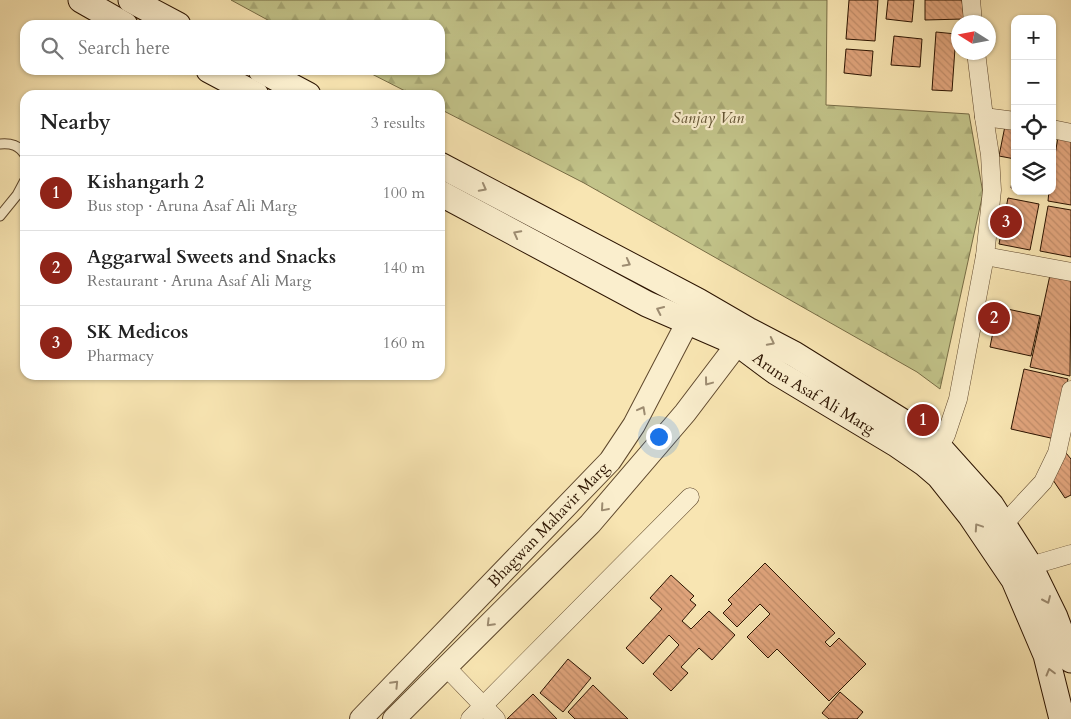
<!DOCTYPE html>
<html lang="en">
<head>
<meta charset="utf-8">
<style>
	:root { --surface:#fff; --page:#f2f2f2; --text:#222; --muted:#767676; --line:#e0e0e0; --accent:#8f2418 }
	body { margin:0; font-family:Cardo,serif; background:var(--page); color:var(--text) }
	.controls { position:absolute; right:15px; top:15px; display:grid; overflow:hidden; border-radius:10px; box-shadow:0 1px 4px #0004 }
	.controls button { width:45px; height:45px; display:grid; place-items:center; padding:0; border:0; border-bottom:1px solid var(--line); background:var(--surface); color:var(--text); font:25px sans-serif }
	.compass { position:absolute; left:951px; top:15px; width:45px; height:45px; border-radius:50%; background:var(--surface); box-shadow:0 1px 4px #0004; rotate:281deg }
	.you { position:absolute; left:658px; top:436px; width:18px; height:18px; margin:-12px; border:4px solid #fff; border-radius:50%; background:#1a73e8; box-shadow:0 0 0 8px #1a73e833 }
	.badge { display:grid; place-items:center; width:32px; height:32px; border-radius:50%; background:var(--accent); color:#fff; font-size:16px; font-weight:700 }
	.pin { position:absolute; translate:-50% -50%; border:2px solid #fff; box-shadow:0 1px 5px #0006 }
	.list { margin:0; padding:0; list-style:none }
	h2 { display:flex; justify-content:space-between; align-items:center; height:65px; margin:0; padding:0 20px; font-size:21px }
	h2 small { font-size:16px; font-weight:400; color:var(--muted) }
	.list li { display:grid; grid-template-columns:32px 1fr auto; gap:15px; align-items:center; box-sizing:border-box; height:75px; padding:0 20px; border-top:1px solid var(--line) }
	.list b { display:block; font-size:19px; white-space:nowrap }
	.list p { margin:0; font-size:16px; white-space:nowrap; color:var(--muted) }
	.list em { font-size:16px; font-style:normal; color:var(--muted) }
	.icon { flex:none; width:28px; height:28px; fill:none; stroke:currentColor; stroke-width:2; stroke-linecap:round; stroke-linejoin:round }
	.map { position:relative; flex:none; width:1071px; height:719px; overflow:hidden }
	.search { position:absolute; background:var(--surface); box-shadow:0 1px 4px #0004; left:20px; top:20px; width:425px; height:55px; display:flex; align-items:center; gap:12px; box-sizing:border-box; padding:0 18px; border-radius:15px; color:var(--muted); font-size:19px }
	.panel { position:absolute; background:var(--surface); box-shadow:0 1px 4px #0004; left:20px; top:90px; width:425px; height:290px; border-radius:15px }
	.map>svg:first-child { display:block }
	.forest { fill:url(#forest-firs); stroke:#776c45 }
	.building { fill:url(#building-back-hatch); stroke:#2c1401 }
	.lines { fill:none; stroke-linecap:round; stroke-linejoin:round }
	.service-casing { stroke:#5f482d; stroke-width:11 }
	.minor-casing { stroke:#5f482d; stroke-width:19 }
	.tertiary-casing { stroke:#5f482d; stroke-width:24 }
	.secondary-casing { stroke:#2c1401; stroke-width:27 }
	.service { stroke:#faeecd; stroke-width:9 }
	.minor { stroke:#faeecd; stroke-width:18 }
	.tertiary { stroke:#faeecd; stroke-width:22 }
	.secondary { stroke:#faeecd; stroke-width:25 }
	.oneway { stroke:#9d8c71 }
	.labels { text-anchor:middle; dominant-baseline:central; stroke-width:4.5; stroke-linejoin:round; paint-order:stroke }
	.park-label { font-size:16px; font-style:italic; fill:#605131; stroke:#faeecd }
	.street-label { font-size:16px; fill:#2c1401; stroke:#faeecd }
</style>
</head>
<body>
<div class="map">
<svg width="1071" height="719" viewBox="0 0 1071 719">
	<defs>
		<pattern id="forest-firs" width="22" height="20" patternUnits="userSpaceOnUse" patternTransform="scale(1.25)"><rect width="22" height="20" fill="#c2c389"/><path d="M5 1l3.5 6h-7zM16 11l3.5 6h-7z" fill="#a7a774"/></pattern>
		<pattern id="building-back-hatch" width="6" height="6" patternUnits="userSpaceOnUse" patternTransform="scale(1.25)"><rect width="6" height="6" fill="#e0a47c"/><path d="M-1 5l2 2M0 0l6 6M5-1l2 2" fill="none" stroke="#c08c69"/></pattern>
	</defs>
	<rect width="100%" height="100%" fill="#f8e5b2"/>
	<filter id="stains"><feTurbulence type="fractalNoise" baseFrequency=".004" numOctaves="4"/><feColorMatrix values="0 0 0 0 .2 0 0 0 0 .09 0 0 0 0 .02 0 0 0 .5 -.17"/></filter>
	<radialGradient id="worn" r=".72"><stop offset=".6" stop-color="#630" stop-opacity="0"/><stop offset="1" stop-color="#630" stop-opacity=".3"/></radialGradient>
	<polygon class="forest" points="231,0 827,0 826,105 969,114 983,193 940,389 917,372 584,183 440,109 440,95 413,95 364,70 440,70 440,25 277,25"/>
	<g class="building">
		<polygon points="849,0 878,0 875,41 846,39"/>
		<polygon points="888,0 914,0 912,22 886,19"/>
		<polygon points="925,0 962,0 964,19 925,20"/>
		<polygon points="936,32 956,34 952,91 932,90"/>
		<polygon points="894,36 922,39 920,67 891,65"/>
		<polygon points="846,49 873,51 871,76 844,73"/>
		<polygon points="1005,126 1015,128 1015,159 999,156"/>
		<polygon points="1058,137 1071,139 1071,205 1048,201 1049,191 1052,191 1052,173"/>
		<polygon points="1014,167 1015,167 1015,189 1011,188"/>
		<polygon points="1008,198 1039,204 1030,250 999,244"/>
		<polygon points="1048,206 1071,210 1071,257 1040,251"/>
		<polygon points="1050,275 1071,281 1070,376 1030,367"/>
		<polygon points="998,307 1040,316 1031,356 990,347"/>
		<polygon points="1024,369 1068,379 1055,439 1011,429"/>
		<polygon points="1066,453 1071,459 1071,495 1065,498 1051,477"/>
		<polygon points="765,563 835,633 825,642 830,647 839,638 866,664 829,701 777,649 768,658 747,637 770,614 760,604 737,627 723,613 732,604 728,600"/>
		<polygon points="671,575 694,596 690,600 696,605 682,621 691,629 709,611 735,635 712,660 699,648 681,667 688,673 671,691 653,674 679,645 669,635 643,664 626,648 662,609 650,598"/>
		<polygon points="568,659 591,678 563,712 540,693"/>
		<polygon points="593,685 628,719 575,719 568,712"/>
		<polygon points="840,692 863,712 857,719 829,719 822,713"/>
		<polygon points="533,694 557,719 507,719"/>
	</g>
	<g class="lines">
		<defs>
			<g id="service">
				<path d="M0,144C11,143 19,145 25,155"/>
				<polyline points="0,216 17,195 25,180"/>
			</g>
			<g id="minor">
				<polyline points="971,0 973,22"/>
				<polyline points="984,117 1015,121"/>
				<polyline points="1052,129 1071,133"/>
				<polyline points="985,256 1071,272"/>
				<polyline points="933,455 946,435 958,399 985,256 992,190 990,155 984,117 976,52"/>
				<polyline points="1004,524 1043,482 1057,453 1071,390"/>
				<polyline points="1030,566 1071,554"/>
				<polyline points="446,667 496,719"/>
				<polyline points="470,719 690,497"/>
			</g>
			<g id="tertiary">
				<path id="s1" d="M361,719L610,461L634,425L696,306"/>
				<polyline points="394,719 590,524 685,413 748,330"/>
			</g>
			<g id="secondary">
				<polyline points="81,0 125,25"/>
				<polyline points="131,0 178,25"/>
				<polyline points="209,70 256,95"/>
				<polyline points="261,70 308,95"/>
				<polyline points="440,165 698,301 748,330 794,354 908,425 939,447 991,505 1030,566 1055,617 1071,660"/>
				<path id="s2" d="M440,193L647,304L737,343L776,372L896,444L925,464L939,476L970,515L1014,580L1046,655L1062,719"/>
			</g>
		</defs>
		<use href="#service" class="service-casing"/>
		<use href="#minor" class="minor-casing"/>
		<use href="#tertiary" class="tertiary-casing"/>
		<use href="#secondary" class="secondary-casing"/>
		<use href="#service" class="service"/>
		<use href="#minor" class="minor"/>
		<use href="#tertiary" class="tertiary"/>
		<use href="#secondary" class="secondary"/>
	</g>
	<defs><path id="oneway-chevron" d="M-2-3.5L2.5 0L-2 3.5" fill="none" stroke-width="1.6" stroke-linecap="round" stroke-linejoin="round" transform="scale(1.25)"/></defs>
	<g class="oneway">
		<use href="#oneway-chevron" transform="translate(483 188) rotate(28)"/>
		<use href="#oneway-chevron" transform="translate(517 234) rotate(-152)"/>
		<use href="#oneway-chevron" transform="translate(627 263) rotate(28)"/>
		<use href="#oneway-chevron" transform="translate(660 310) rotate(-155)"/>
		<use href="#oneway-chevron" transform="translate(771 342) rotate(27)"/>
		<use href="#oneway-chevron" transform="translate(708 382) rotate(127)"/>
		<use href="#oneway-chevron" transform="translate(642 410) rotate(-62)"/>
		<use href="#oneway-chevron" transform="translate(604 508) rotate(131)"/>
		<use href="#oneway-chevron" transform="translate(978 527) rotate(-124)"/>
		<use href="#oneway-chevron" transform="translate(1047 600) rotate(66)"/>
		<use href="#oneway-chevron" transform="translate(490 623) rotate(135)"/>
		<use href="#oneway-chevron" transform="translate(1050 672) rotate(-105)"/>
		<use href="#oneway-chevron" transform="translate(395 684) rotate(-46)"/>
	</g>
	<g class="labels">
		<g class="park-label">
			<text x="708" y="118">Sanjay Van</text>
		</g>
		<g class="street-label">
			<text stroke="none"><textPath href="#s2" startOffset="425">Aruna Asaf Ali Marg</textPath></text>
			<text stroke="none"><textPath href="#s1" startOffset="270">Bhagwan Mahavir Marg</textPath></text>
		</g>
	</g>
	<rect width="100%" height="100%" filter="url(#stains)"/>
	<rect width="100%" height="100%" fill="url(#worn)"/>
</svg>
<div class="controls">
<button>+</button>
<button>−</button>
<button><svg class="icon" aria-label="locate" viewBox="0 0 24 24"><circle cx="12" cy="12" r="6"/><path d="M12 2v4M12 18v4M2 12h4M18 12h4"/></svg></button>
<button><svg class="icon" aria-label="layers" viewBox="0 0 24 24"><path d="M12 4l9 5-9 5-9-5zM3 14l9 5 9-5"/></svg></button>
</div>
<svg class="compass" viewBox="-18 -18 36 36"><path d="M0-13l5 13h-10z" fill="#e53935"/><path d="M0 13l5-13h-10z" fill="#767676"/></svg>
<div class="you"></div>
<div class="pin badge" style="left:923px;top:420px">1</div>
<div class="pin badge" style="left:994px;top:318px">2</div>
<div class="pin badge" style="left:1006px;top:222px">3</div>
<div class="search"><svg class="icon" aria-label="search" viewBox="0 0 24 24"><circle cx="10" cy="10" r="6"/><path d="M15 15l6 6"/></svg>Search here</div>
<section class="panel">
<h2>Nearby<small>3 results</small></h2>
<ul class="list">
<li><span class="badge">1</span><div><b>Kishangarh 2</b><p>Bus stop · Aruna Asaf Ali Marg</p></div><em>100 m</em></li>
<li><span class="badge">2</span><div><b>Aggarwal Sweets and Snacks</b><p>Restaurant · Aruna Asaf Ali Marg</p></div><em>140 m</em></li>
<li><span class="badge">3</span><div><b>SK Medicos</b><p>Pharmacy</p></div><em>160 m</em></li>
</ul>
</section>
</div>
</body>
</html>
